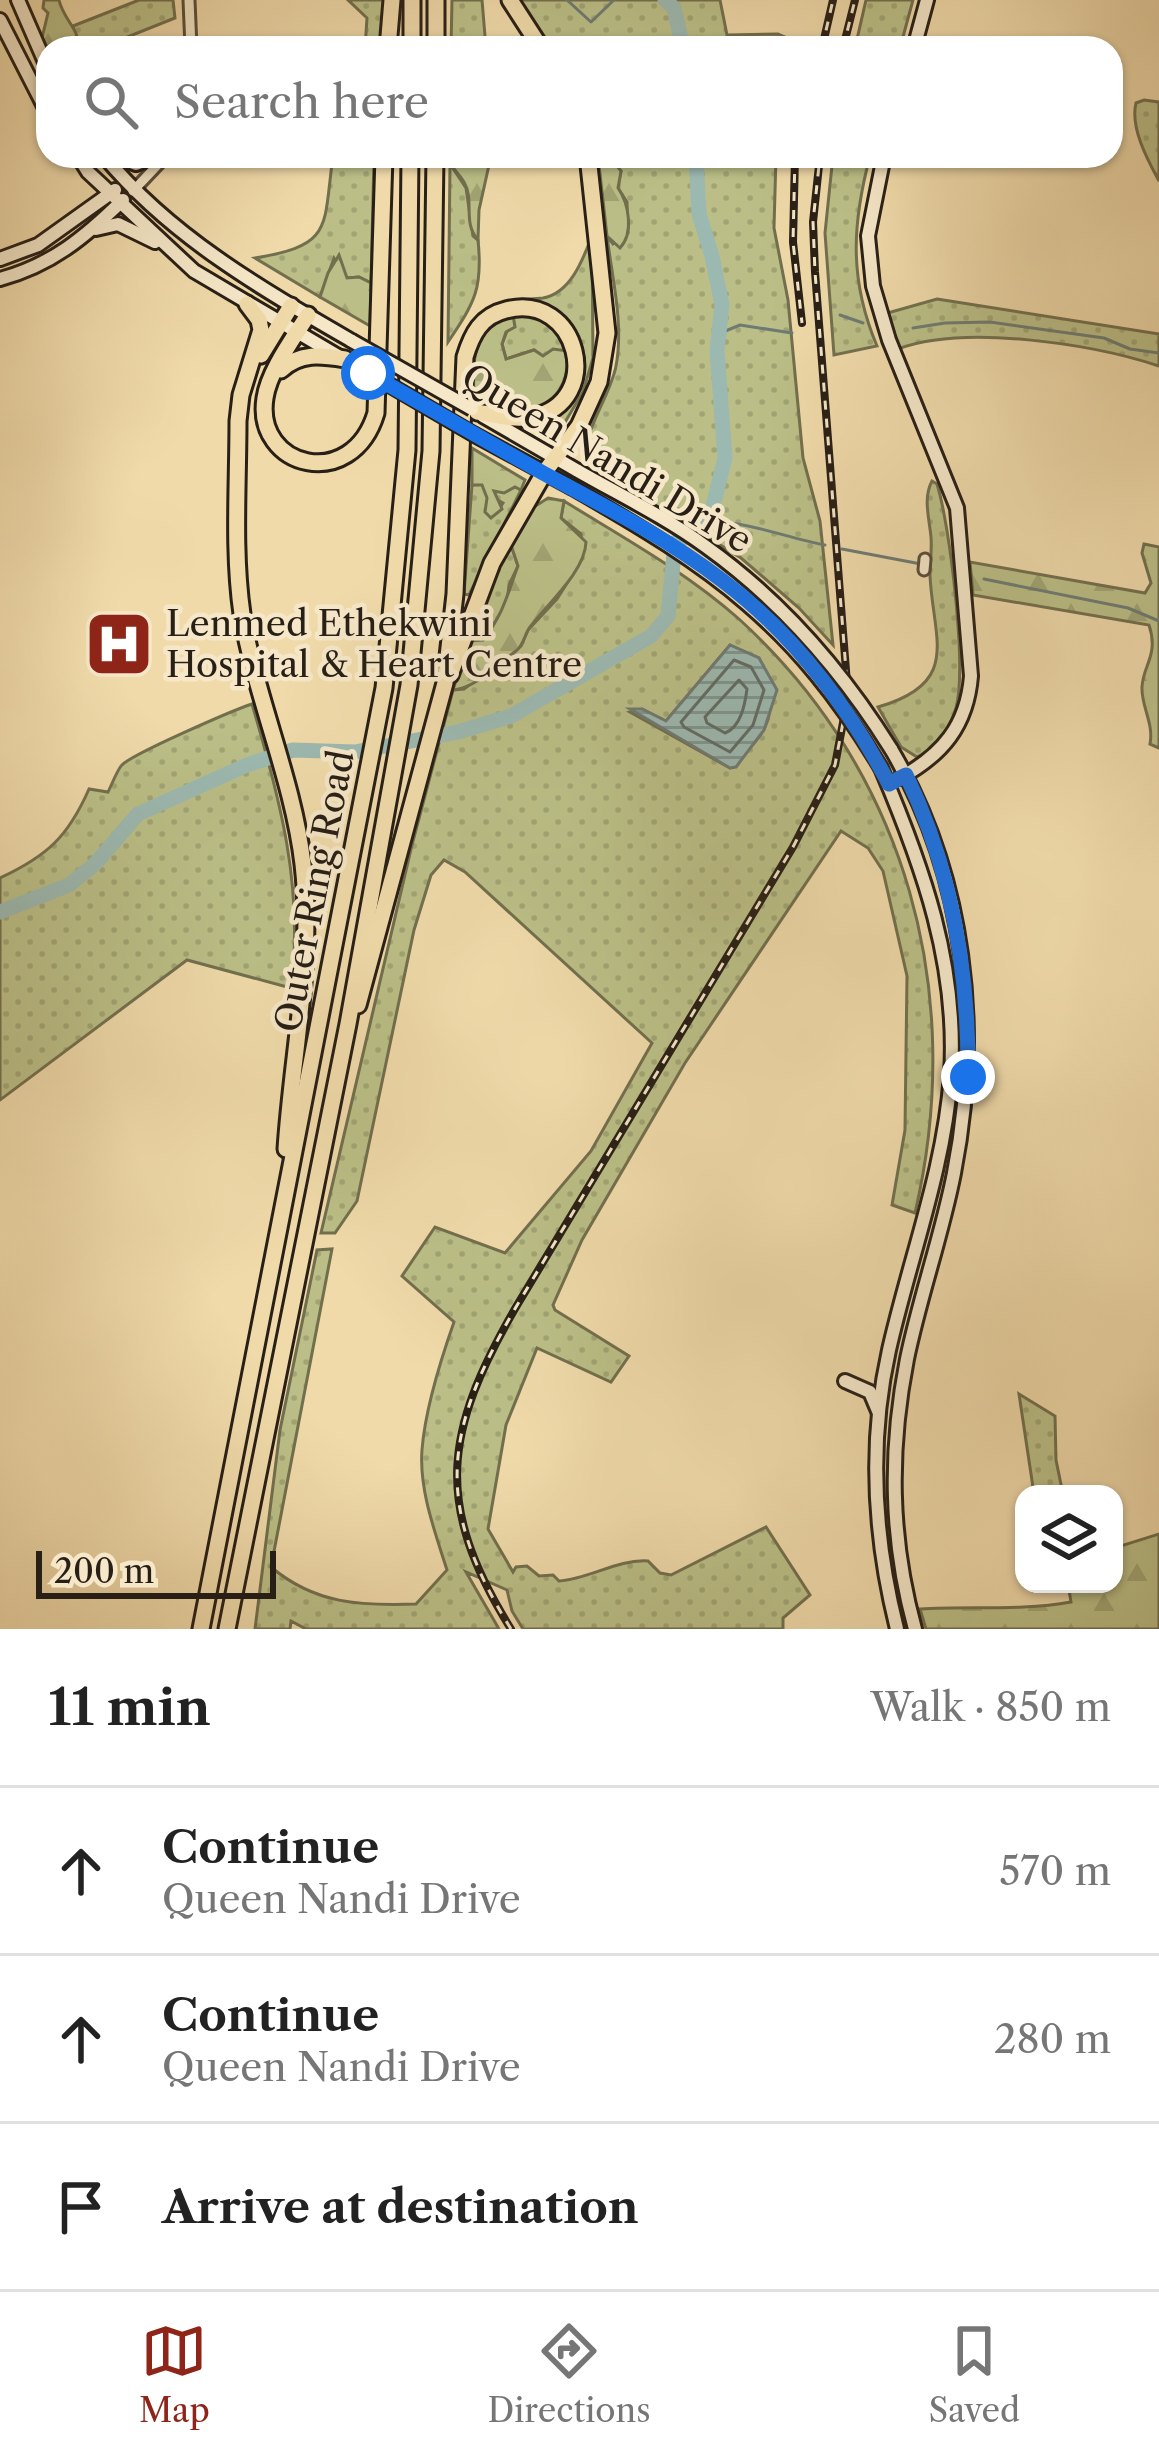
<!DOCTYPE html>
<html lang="en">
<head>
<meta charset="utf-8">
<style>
	:root { --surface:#fff; --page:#f6f6f6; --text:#222; --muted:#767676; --line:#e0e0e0; --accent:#8f2418 }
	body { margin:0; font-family:"Libre Caslon Text",serif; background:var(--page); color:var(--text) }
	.controls { position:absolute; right:36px; bottom:36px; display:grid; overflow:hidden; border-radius:24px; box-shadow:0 3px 9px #0004 }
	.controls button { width:108px; height:108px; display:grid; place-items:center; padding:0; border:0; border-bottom:3px solid var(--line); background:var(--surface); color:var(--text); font:60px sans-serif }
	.scale { position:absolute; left:36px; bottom:30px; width:240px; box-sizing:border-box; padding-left:12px; border:6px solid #281f16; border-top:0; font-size:33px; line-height:42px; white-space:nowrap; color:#281f16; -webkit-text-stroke:9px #f5e7c8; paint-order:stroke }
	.stop { position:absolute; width:36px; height:36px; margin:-27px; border:9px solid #1a73e8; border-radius:50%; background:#fff }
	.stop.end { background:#1a73e8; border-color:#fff; box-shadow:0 3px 12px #0008 }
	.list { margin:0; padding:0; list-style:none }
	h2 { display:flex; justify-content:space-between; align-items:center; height:156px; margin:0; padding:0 48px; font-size:51px }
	h2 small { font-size:39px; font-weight:400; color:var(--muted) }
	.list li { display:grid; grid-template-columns:78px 1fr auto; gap:36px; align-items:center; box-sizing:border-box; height:168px; padding:0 48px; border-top:3px solid var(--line) }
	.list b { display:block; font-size:45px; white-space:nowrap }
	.list p { margin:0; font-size:39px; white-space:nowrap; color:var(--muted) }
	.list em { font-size:39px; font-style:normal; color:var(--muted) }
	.icon { flex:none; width:66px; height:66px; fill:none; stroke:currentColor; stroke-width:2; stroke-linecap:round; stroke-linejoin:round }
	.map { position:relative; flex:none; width:1159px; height:1629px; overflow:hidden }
	.search { position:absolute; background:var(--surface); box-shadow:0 3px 9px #0004; left:36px; right:36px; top:36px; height:132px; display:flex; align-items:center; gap:30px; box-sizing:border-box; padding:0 42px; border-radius:36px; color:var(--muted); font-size:45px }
	.sheet { height:660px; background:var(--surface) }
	nav { display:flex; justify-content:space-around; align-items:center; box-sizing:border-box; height:168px; border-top:3px solid var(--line); background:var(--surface); font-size:33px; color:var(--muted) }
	nav a { display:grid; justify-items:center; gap:6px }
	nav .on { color:var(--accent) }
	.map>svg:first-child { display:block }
	.green { fill:url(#green-dots); stroke:#726f4e; stroke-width:3; fill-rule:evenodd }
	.forest { fill:url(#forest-firs); stroke:#726f4e; stroke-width:3 }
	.water { fill:url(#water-rules); stroke:#6e7b73; stroke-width:3 }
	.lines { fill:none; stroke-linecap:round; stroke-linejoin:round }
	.shore { stroke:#626c64; stroke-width:3 }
	.stream { stroke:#6e7b73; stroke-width:3 }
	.river { stroke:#9cb9b1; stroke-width:15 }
	.street-casing { stroke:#5a4e3b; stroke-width:15 }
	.secondary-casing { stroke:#281f16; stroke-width:18 }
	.highway-casing { stroke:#281f16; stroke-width:21 }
	.street { stroke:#f5e7c8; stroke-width:9 }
	.secondary { stroke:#f5e7c8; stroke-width:12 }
	.highway { stroke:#f0daaa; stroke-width:15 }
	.rail-casing { stroke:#281f16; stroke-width:8 }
	.rail { stroke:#f5e7c8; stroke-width:3; stroke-dasharray:9; stroke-linecap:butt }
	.secondary-bridge-casing { stroke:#281f16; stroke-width:18; stroke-linecap:butt }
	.secondary-bridge { stroke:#f5e7c8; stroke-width:12 }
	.route { stroke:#1a73e8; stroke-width:15 }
	.labels { text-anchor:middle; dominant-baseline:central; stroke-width:9; stroke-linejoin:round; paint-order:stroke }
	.street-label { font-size:36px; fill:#281f16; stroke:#f5e7c8 }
	.poi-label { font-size:36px; fill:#281f16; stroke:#f5e7c8; text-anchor:start }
</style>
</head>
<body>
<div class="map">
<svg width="1159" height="1629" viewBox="0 0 1159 1629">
	<defs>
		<pattern id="green-dots" width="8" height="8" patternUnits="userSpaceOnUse" patternTransform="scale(3)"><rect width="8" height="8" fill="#bbbf87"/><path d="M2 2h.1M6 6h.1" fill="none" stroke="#a1a474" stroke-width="1.8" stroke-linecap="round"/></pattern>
		<pattern id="forest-firs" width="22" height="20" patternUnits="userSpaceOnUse" patternTransform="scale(3)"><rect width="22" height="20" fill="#bbbf87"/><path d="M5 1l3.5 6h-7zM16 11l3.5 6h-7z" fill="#a1a474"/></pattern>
		<pattern id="water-rules" width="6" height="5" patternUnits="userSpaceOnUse" patternTransform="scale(3)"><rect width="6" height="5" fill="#9cb9b1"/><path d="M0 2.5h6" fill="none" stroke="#7f968f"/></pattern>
	</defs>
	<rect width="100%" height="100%" fill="#f0daaa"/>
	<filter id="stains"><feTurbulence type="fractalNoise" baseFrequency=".00167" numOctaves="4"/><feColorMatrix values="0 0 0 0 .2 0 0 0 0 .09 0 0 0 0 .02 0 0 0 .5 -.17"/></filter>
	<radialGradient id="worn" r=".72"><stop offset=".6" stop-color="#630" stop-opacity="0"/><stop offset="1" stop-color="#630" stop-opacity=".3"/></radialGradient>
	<g class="green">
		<polygon points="139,0 173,0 175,18 100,48 79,48 73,26"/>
		<polygon points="348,0 384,0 380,48 365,48 367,18"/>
		<polygon points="452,0 482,0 486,48 451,48"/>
		<polygon points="518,0 720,0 727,35 778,34 798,43 797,48 551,48"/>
		<polygon points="866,0 913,0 900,48 855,48"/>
		<path d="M1144,100L1159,102V181C1147,159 1130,127 1136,103Z"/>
		<path d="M333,156H374L371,283L359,277L347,278L334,258L320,297L255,258C334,245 323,228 333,156Z"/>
		<path d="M610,156H776L774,228L788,300L803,458L820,521L833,645L799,608L741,558L586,462C579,438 611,395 616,366C624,325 612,277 607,236L613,244L628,233L627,202L618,188L621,171Z"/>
		<path d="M833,156H870C852,224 849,280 877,346L834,355L825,233Z"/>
		<path d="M450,164L466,188L473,236L478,240C483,288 475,302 448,342Z"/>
		<path d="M592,236L593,358L583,392L552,444L529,425C617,402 593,289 503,304C517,297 528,300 543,298C571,293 583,259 592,236Z"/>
		<path d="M937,299L1159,334V366C1092,344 965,324 898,349L884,314Z"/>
		<path d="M513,315C540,314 557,325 568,351L543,356L534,350L506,359L502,344Z"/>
		<path d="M932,481L937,484C950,526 967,667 956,708C950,728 937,750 917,757L901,747L878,707C962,683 933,639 930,576C930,563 932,550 931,537C929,517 923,498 932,481Z"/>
		<polygon points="482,484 497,512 503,503 494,498 495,490 516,487 521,490 469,595 464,594 472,485"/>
		<path d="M564,501C624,538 686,572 739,619C908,773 966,994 915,1213L892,1205L905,1130L907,976L883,871L868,848L841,831L685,1063L582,1240L553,1305L555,1310L629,1356L611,1382L537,1348L506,1425L488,1529L513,1572L516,1567L527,1566L539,1576L553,1575L559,1581C590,1579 617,1559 648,1561L660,1573L671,1575L766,1527L810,1595L783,1618V1629H523L512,1611L507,1590L466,1572L499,1629H306L291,1621L290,1629H255L280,1430L317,1250L332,1249L271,1567C315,1604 360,1606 416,1604L447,1570C435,1532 419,1490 422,1450C425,1410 441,1359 454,1322L402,1276L435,1227L505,1253L591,1151L652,1043L465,872L444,860L431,875L414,930L357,1201L335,1233H321L412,845L453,690L464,689L521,646L528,630L557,599L582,559L581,534L561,518ZM730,645L759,658C778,717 774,725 730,768L630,712L642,709L666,721Z"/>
		<polygon points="511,545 518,566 509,585 507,603 484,640 468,641 494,574"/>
		<path d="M252,704C280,799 304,888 291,988L187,960L0,1100V878C47,856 68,837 89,789L108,792C112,784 116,773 121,766C129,755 234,710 252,704Z"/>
		<polygon points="1019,1394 1055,1416 1056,1460 1063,1494 1034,1494"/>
	</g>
	<g class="forest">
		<path d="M44,0H59C63,19 79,28 79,48L48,50L42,38L48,13L43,8Z"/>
		<path d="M450,156H491L479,210L478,240C462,222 475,201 464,182C457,170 451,170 450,156Z"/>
		<path d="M598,156H610L621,171L618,188C629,204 634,233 620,248L607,236Z"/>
		<polygon points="339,255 347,278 359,277 371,283 370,326 320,297 328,273"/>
		<path d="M513,315L515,327L506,332L502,344L506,359L534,350L543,356L553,349L568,351C569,384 557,404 523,411L474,392C472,356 474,327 513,315Z"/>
		<polygon points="472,448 525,480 521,490 515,487 504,493 494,491 502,509 491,518 485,512 487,498 482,485 472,485"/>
		<path d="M548,498L564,501L561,518L586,542C585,572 547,604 530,627C524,635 524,645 516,651C498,664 476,688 453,690L468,641L483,640C504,613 507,595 518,566L511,545L534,507Z"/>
		<path d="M1144,544L1159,547V748L1150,744C1154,723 1141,706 1142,687C1143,665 1159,655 1149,625L973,595L970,562L1145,593L1151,583L1142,553Z"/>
		<path d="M1159,1534V1629H926L920,1609C971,1606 1021,1611 1071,1602L1068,1584H1114V1548Z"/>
	</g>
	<polygon class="water" points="730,645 759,658 777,690 764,730 736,767 730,768 630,709 642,709 666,721"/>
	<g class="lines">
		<g class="shore">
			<polygon points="734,660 751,667 764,690 753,725 730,752 684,727 681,722"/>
			<path d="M739,680L747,689C745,704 741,727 725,733L707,723L705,717Z"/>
		</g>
		<g class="stream">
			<polyline points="567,0 591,22 614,0"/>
			<polyline points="840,315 863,323"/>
			<polyline points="913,328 945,323 990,322 1104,338 1130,349 1159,353"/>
			<polyline points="718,346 723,332 740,325 792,333"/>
			<path d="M709,522C749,521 786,538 825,545"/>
			<polyline points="842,549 921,564"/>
			<polyline points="984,579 1128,608 1159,621"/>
		</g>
		<g class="river">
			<polyline points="665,0 674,8 683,48"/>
			<polyline points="0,912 69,885 95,864 138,814 247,765 293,750 355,752 458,732 511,716 651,636 668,616 675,543 709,522 725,458 717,350 722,305 712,256 699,214 696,156"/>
		</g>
		<defs>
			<g id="street">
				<polyline points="189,0 191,48"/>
				<polyline points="133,191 166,156"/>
				<polyline points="924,570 925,559"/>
			</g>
			<g id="secondary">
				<polyline points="18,0 48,69"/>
				<polyline points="0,20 48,114"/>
				<polyline points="914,48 927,0"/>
				<polyline points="78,156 88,172 194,271 338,356"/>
				<path d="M104,156C171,237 262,289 352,341"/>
				<polyline points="115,156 136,164 144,161"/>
				<path d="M884,156L868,236L873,286L889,340L957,508L971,676C967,726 942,755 900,778"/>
				<polyline points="96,229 118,224 155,242"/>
				<polyline points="0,259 38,245 115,190"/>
				<path d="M0,279C52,265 85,237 123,200"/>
				<polyline points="483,416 578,471"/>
				<polyline points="475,435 571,487"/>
				<path d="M891,749C966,876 982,1030 954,1173C942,1235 920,1296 907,1359C889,1451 890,1538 915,1629"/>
				<path d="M881,768C923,867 958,965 951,1075C944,1171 910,1257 889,1350C868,1444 874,1537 897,1629"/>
				<polyline points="845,1381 870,1392 878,1411"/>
			</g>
			<g id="highway">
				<polyline points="510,0 541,48"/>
				<polyline points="388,48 392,0"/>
				<polyline points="412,48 412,0"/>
				<polyline points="436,48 436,0"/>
				<path d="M247,304L259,320L261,330L241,395L238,421C238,485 233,552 242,614C256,699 293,779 303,864C314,958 292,1055 286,1149"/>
				<path d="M308,315C293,339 269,371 265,398C254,468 352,493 376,413L384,156"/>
				<polyline points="261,355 291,306"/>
				<path d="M281,370C300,352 321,355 345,359"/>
				<polyline points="450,675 492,563 544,473 579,426 599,382 607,333 588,156"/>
				<path d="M358,1005L445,683L455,594L465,357C472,334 481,316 506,310C578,291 606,401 533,417C515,421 495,415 477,412"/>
				<polyline points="201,1629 384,688 407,450 410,156"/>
				<polyline points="227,1629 348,1024 409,685 431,451 435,156"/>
			</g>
		</defs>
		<use href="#street" class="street-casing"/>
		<use href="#secondary" class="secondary-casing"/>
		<use href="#highway" class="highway-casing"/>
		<use href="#street" class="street"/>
		<use href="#secondary" class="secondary"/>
		<use href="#highway" class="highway"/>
		<defs>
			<g id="rail">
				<polyline points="822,48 833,0"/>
				<polyline points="843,48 855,0"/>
				<polyline points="795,156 793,242 802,323"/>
				<path d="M511,1629C433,1504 444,1431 516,1307L793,847L835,765L848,696L815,272L813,222L820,156"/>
			</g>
		</defs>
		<use href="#rail" class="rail-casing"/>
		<use href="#rail" class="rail"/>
		<defs>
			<g id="secondary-bridge">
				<polyline points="352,341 472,409"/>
				<polyline points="350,362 475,435"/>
				<path d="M578,471C620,495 665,517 705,546C782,601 841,669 891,749"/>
				<path d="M571,487C713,568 795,624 881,768"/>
			</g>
		</defs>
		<use href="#secondary-bridge" class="secondary-bridge-casing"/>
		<use href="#secondary-bridge" class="secondary-bridge"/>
	</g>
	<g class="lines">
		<path class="route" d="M368,373C426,406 484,440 543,473C604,506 667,538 723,581C793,634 848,706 889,784L906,775C952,870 969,972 968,1077"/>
	</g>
	<defs>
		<symbol id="hospital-square" viewBox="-11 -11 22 22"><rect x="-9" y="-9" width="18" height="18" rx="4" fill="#8f2418" stroke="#f5e7c8"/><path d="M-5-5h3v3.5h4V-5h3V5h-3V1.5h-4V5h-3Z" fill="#fff"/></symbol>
	</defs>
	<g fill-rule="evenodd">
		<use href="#hospital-square" x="81" y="606" width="76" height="76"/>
	</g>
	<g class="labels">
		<g class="street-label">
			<text transform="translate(607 458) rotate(31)">Queen Nandi Drive</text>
			<text transform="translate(314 891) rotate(-79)">Outer Ring Road</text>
		</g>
		<g class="poi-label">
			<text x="166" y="623">Lenmed Ethekwini<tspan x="166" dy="41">Hospital &amp; Heart Centre</tspan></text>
		</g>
	</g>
	<rect width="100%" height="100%" filter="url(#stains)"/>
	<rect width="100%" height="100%" fill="url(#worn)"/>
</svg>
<div class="controls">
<button><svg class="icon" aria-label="layers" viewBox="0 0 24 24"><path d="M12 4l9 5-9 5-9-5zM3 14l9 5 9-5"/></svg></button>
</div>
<div class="scale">200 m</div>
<div class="stop" style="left:368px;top:373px"></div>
<div class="stop end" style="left:968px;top:1077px"></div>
<div class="search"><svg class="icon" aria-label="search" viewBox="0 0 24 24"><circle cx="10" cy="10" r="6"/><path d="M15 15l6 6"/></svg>Search here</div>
</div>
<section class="sheet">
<h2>11 min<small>Walk · 850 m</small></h2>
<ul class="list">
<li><svg class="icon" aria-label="ahead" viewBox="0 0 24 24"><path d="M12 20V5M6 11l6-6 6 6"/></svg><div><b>Continue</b><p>Queen Nandi Drive</p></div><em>570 m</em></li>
<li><svg class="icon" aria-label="ahead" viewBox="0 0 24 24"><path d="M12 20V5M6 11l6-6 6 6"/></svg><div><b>Continue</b><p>Queen Nandi Drive</p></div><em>280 m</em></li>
<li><svg class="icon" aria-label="arrive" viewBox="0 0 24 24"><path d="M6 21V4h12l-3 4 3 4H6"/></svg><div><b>Arrive at destination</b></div></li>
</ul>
</section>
<nav>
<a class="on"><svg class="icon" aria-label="map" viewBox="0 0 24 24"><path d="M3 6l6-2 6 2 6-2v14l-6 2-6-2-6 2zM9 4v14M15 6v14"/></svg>Map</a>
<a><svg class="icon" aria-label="directions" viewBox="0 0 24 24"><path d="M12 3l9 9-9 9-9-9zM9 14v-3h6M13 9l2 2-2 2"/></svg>Directions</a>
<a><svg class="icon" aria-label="saved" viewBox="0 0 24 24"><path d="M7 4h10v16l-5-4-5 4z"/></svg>Saved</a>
</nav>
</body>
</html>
